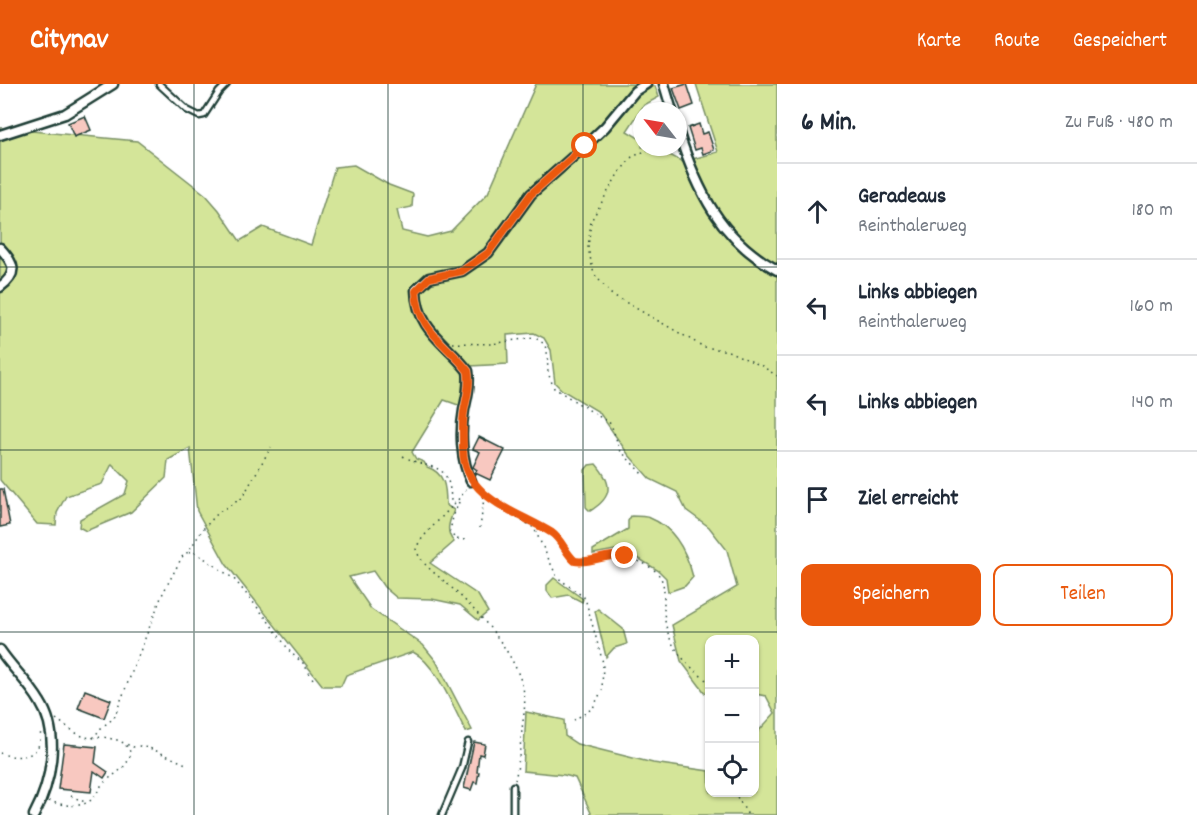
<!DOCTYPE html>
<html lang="de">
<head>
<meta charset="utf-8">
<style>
	:root { --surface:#fff; --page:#f6f6f7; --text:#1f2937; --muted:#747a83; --line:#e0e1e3; --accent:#ea580c }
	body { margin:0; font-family:Dekko,sans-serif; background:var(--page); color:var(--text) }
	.controls { position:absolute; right:18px; bottom:18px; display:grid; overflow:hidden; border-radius:12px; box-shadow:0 2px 4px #0004 }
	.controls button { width:54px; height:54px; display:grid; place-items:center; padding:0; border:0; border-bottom:2px solid var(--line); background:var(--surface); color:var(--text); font:30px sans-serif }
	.compass { position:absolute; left:633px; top:18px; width:54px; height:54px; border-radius:50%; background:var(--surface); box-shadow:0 2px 4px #0004; rotate:301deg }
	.stop { position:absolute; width:18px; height:18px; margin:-14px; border:4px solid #ea580c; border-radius:50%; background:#fff }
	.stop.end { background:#ea580c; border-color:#fff; box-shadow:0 2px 6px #0008 }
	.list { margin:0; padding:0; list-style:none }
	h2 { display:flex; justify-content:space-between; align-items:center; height:78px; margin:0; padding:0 24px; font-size:26px }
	h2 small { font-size:20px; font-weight:400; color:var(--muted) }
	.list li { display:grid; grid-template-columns:39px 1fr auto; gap:18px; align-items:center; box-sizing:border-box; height:96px; padding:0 24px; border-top:2px solid var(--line) }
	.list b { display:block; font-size:22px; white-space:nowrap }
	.list p { margin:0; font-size:20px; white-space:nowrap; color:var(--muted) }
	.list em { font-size:20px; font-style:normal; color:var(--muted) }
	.actions { display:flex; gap:12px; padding:18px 24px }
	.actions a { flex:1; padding:14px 0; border:2px solid var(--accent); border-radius:12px; text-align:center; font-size:21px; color:var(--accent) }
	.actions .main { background:var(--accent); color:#fff }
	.icon { flex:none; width:33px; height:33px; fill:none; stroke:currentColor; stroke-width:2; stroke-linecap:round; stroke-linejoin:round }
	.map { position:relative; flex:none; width:777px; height:731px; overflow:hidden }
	header { display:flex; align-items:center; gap:36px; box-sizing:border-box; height:84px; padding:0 30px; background:var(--accent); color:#fff }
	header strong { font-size:28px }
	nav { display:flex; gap:33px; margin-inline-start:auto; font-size:21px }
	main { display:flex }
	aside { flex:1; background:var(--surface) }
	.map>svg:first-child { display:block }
	.green { fill:#d4e599; stroke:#7a9166; stroke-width:1.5 }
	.building { fill:#f8c8c0; stroke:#1f3d34; stroke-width:1.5 }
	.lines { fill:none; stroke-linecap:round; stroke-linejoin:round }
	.lane-casing { stroke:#1f3d34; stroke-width:9 }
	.street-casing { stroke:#1f3d34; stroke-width:13 }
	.path { stroke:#1f3d34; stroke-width:1.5; stroke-dasharray:1.5 4.5; stroke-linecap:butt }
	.lane { stroke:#fff; stroke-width:4.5 }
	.street { stroke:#fff; stroke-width:8 }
	.route { stroke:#ea580c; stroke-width:8 }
	.grid { fill:none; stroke:#1f3d34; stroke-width:1.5; stroke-opacity:0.55 }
</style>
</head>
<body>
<header>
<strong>Citynav</strong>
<nav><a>Karte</a><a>Route</a><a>Gespeichert</a></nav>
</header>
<main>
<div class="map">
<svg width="777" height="731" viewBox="0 0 777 731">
	<rect width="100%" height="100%" fill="#fff"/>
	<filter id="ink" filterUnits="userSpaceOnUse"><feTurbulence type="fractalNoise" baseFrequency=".0167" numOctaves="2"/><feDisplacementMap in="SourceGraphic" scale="12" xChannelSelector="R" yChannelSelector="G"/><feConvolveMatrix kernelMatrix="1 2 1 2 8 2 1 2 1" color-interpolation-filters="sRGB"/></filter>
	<g filter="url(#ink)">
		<g class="green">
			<path d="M536,0H638L603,41L527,112L534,114L574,78L607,45L637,8L655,2L659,13L644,21L627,47L642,56V63H655L683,78L712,133L724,147L777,190V731H592L575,694L564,691L523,687L526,628L564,636L565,652L577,660L653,679L709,687L710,708H754L755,651L775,629L766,612L755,610L754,556H710L709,607L705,609L681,577L672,541L737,503L727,466L709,443L686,426L677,408L650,395L628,370L599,328L562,306L555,299L551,266L544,254L534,249L507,251L508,280L470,282L463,291L461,322L444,316L412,368L416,375L424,378L427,383C445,389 446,403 446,421L454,426C449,438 445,448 454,458L430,479L478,511L488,528L478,536L460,521L432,515L397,514L384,503L373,487L349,493L371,525L423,561L436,577L472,646L466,648C454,625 436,579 413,568L346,591L341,602H323L226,480L197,427L190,364L168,376L166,394L131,428L86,447L79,443L80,435L125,410L129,397L112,380L102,400L66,412L57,429L56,441L37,440L0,396V44L137,57L206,111L219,126L240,157L263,143L311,161L335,83L354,81L389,101L413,110L412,123L397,126L402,147L427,153L451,147L488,109Z"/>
			<polygon points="696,0 777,0 777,183 741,153 717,128 689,76 718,68"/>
			<path d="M596,380C613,400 613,413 590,427L586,423L585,386L589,381Z"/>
			<path d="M631,432C637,432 645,432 650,434C675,444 687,469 693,493L685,502L668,508L666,494L659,487L630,469L615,466L593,470V466L628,445V437Z"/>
			<polygon points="554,494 583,515 582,518 569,511 552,514 547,507 547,501"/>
			<polygon points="598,525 623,545 627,560 614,564 606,573 595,527"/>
		</g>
		<g class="building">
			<polygon points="687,0 694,21 681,26 673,4"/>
			<polygon points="85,32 91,46 74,53 68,39"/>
			<polygon points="699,40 702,50 708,48 714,66 703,70 701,64 695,66 688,44"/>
			<polygon points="479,353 505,366 490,396 475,389 477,386 473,383 480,368 473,365"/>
			<polygon points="0,405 3,405 10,441 0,443"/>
			<polygon points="85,606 111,616 104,634 78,624"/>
			<polygon points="474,658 485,660 483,671 479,670 477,688 479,688 477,699 474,698 471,706 464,704"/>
			<polygon points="64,660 97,663 95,679 108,688 104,694 94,687 91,708 58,705"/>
		</g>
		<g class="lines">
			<defs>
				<g id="lane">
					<polyline points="159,0 187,26 199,32 204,31 219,8 227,0"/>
					<polyline points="513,702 513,731"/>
					<polyline points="442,731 462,684 468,658"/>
				</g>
				<g id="street">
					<polyline points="664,0 672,27"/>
					<path d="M678,47C697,106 720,155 777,186"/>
					<polyline points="0,51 65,30 113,0"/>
					<path d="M0,164C14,179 19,189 0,203"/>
					<path d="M471,397C461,376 460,348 464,326C467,313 470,300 468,287C447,259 417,247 416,206L429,194L462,187L488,169L531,110L585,62L605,43L635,7L646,0"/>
					<path d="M0,566C12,584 29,599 40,618C61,651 51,699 34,731"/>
				</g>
			</defs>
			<use href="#lane" class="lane-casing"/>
			<use href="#street" class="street-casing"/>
			<g class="path">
				<polyline points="654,63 632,73 618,90 591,137 588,164 594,190 611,210 704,263 728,267 762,282 777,292"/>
				<polyline points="453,259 491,260 529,254 537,255 543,259 547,266 548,289 554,304 611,340 620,366 643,391"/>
				<path d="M403,372C433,389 450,374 451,419L454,421"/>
				<polyline points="478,404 493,416 534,444 557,493 585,514 603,579 602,606 593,624 574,636"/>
				<path d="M466,405C455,423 420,451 416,465C421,482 441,493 453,505C481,531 517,570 524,609C526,622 523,634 522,646C520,663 519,679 515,696"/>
				<polyline points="459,418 453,433 450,447 455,455 467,456"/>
				<path d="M529,439L553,450L575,477C593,480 608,467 626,473C683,490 655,510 668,549C674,569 694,587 710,599"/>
				<polyline points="480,444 484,414 483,409"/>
				<polyline points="189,468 192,467 201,472 234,495 266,534 291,569 303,579 313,595"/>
				<polyline points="56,635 79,651 90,654 103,653 117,656 133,663 140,662 152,665 188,681"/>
				<polyline points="93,654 102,643 114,634 162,511 182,473 188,468 203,445 219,428 242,414 271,363"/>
				<path d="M0,669C12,674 34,676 39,660C41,656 40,649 41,645"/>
				<polyline points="734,708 748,731"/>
				<polyline points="71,712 85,718"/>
				<path d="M49,717C61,721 80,725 91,716C97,711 99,702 106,697C117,688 127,684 131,669L125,660"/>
			</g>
			<use href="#lane" class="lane"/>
			<use href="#street" class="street"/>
		</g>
	</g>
	<g class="lines" filter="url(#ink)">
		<path class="route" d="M585,62L531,110L488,169L462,187L429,194L416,207C418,248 446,258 468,287C471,301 466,315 464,328C462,340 463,353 463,365C464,415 517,427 552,449C562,456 566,470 575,477C591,480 606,469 625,472"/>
	</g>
	<path class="grid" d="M194,0V731M388,0V731M583,0V731M0,183H777M0,366H777M0,548H777"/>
</svg>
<div class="controls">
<button>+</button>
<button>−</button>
<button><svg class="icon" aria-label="locate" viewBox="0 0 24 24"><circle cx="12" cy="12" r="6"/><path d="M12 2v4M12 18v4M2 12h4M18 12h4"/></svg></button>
</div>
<svg class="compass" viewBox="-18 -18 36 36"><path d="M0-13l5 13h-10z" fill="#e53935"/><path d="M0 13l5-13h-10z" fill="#747a83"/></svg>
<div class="stop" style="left:585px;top:62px"></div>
<div class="stop end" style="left:625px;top:472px"></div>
</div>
<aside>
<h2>6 Min.<small>Zu Fuß · 480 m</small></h2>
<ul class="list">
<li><svg class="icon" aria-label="ahead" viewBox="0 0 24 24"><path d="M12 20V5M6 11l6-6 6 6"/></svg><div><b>Geradeaus</b><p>Reinthalerweg</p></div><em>180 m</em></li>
<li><svg class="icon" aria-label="left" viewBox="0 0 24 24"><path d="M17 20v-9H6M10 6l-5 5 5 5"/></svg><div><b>Links abbiegen</b><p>Reinthalerweg</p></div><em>160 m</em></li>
<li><svg class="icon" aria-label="left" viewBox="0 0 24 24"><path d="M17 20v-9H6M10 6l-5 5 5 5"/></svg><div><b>Links abbiegen</b></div><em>140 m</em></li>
<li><svg class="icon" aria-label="arrive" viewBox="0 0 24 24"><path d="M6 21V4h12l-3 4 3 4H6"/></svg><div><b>Ziel erreicht</b></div></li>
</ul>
<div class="actions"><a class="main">Speichern</a><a>Teilen</a></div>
</aside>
</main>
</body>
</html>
